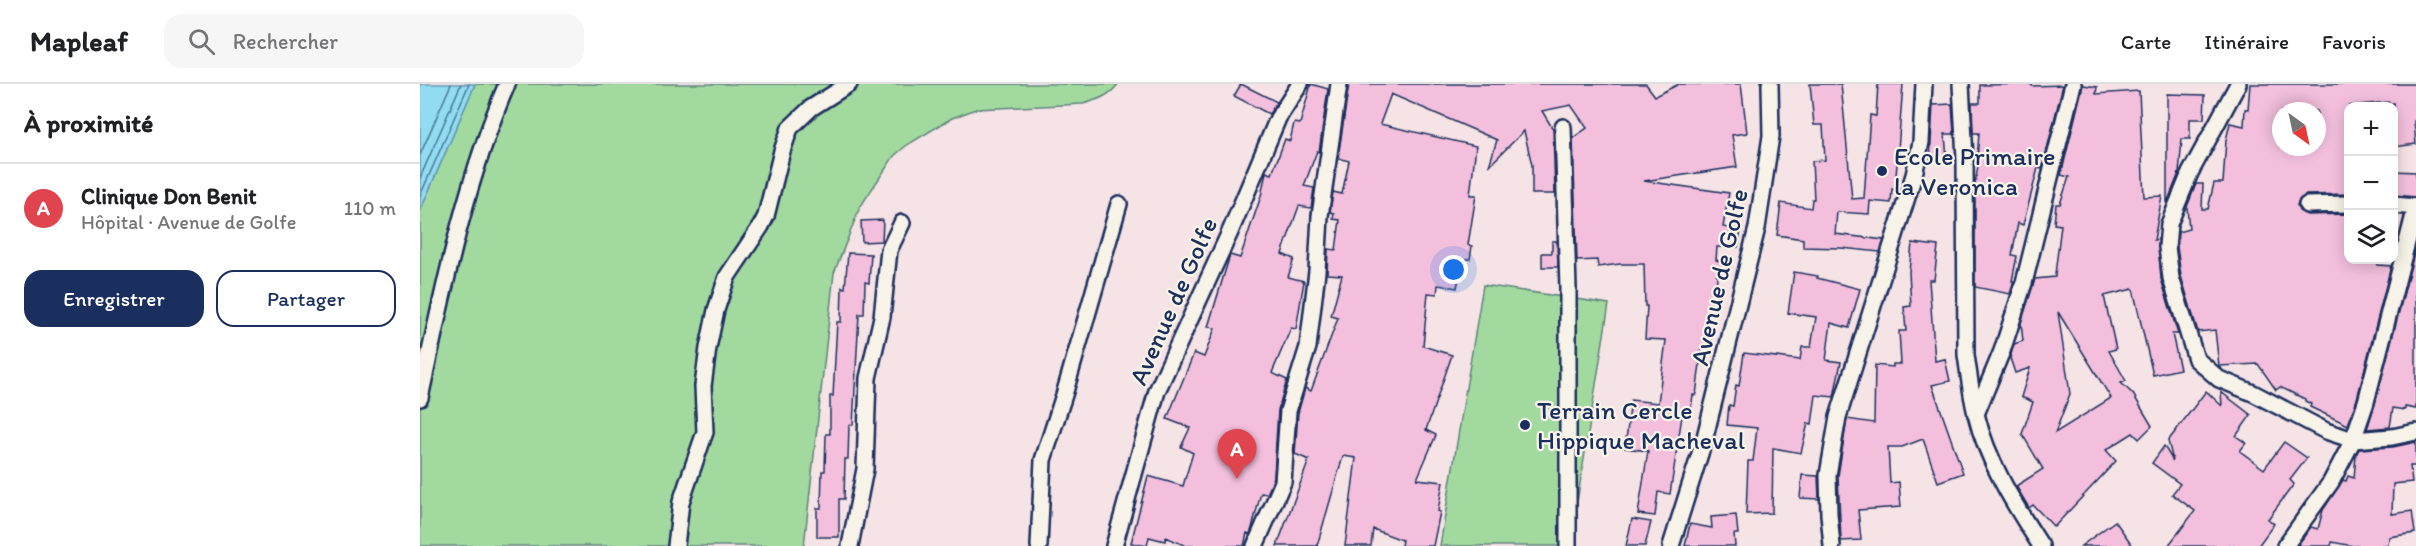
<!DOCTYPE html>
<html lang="fr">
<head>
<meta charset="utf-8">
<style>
	:root { --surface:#fff; --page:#f6f6f6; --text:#202124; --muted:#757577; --line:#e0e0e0; --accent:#1b2f5e }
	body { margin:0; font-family:Itim,sans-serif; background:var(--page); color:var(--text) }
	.controls { position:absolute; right:18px; top:18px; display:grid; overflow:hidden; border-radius:12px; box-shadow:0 3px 15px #0003 }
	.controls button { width:54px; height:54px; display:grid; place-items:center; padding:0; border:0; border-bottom:2px solid var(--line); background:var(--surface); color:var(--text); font:30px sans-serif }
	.compass { position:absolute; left:1852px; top:18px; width:54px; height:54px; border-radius:50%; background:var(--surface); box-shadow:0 3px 15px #0003; rotate:147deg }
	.you { position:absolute; left:1034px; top:186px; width:21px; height:21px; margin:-15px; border:4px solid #fff; border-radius:50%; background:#1a73e8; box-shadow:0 0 0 9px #1a73e833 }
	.badge { display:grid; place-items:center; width:39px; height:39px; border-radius:50%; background:var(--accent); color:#fff; font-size:20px; font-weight:700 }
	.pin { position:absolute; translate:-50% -50px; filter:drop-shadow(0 2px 3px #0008) }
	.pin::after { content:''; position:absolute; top:32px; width:21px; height:18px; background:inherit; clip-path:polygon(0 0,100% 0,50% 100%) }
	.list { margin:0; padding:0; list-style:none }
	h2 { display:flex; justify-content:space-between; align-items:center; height:78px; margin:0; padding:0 24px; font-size:26px }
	h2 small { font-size:20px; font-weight:400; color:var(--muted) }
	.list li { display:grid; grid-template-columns:39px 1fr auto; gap:18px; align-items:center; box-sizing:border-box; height:90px; padding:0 24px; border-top:2px solid var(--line) }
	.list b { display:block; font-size:22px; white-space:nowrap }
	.list p { margin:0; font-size:20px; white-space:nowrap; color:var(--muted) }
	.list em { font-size:20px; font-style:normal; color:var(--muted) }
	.actions { display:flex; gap:12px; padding:18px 24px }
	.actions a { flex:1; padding:14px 0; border:2px solid var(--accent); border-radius:18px; text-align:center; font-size:21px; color:var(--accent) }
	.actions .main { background:var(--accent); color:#fff }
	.icon { flex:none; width:33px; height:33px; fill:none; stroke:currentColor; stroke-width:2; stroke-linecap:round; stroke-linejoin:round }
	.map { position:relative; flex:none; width:1996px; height:462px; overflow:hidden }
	header { display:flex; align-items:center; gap:36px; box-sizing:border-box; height:84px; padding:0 30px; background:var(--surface); border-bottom:2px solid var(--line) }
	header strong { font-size:28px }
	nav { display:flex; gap:33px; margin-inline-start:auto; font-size:21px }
	.search { width:420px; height:54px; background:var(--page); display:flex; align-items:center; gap:15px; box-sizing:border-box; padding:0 21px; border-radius:18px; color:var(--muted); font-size:22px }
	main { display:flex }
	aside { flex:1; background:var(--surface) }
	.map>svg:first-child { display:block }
	.green { fill:#a1d99e; stroke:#5e847e; stroke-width:1.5 }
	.water { fill:#91dcf1; stroke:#6297b6; stroke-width:1.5 }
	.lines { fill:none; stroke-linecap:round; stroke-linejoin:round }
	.shore { stroke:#4a7499; stroke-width:1.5 }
	.building { fill:#f3bfdd; stroke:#1b2f5e; stroke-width:1.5; fill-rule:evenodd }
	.minor-casing { stroke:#1b2f5e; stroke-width:20 }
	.minor { stroke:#f7f3e8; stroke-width:15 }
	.poi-dot { fill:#1b2f5e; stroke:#f7f3e8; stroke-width:2 }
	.labels { text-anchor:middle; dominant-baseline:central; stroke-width:4.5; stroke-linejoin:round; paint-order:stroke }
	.poi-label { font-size:26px; fill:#1b2f5e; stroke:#f7f3e8; text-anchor:start }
	.street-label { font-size:26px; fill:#1b2f5e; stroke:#f7f3e8 }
</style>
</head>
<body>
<header>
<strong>Mapleaf</strong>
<div class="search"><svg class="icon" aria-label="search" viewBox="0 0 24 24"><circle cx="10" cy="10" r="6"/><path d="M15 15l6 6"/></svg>Rechercher</div>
<nav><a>Carte</a><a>Itinéraire</a><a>Favoris</a></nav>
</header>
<main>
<aside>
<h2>À proximité<small></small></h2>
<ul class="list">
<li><span class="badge" style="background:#e0444e">A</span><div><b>Clinique Don Benit</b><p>Hôpital · Avenue de Golfe</p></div><em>110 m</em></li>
</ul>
<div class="actions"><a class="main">Enregistrer</a><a>Partager</a></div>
</aside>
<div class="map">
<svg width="1996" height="462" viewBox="0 0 1996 462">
	<rect width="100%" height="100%" fill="#f6e3e5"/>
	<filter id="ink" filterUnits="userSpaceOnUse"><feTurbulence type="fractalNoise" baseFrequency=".0167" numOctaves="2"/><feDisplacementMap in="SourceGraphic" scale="12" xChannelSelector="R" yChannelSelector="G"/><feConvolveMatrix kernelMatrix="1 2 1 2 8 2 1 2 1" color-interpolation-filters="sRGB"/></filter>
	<g filter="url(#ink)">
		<g class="green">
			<path d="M55,0H698C690,12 677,16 663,20L556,25L532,34L487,61L474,72L440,123L414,189L384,462H0V127Z"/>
			<polygon points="1063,201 1189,220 1150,462 1020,462"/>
		</g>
		<polygon class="water" points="0,0 55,0 0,127"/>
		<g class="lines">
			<g class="shore">
				<polyline points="0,71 31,0"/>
				<polyline points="0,94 41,0"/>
				<polyline points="0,112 49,0"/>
			</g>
		</g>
		<g class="building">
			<polygon points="821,0 857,18 849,30 814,12"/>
			<polygon points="891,0 908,5 899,68 897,67 884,102 894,104 891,124 879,122 862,170 874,175 868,193 884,197 876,245 871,244 852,289 867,296 858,326 854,392 851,401 847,410 841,409 832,444 830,450 827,449 824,462 766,462 746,453 745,457 729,453 727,462 711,459 728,392 763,402 765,395 773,369 761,363 770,344 747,335 774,269 784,273 795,244 788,243 810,171 820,174 841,112 846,88 852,90 865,55 870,57 874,39 880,40"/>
			<polygon points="929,0 1226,0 1235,12 1259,0 1321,0 1327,49 1312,51 1317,83 1224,97 1309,109 1303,143 1321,146 1318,163 1297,163 1296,176 1303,178 1301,192 1297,191 1295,230 1292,230 1291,265 1282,264 1276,311 1273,311 1270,333 1262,332 1250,410 1238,408 1235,432 1218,430 1228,367 1205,364 1211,316 1238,319 1246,256 1225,255 1227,222 1225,222 1224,180 1200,180 1178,183 1177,176 1157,177 1153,54 1167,44 1151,21 1122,27 1133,45 1135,110 1112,110 1112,81 1104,47 1069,82 1077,56 971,10 960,40 1056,62 1050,111 1056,111 1048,161 1052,162 1050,175 1046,175 1044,190 1040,189 1037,204 1018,201 1017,210 1008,209 1003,262 1032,271 1006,346 1016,351 997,395 1023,398 1018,427 1020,428 1013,462 981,462 982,456 953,445 951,462 925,462 936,374 923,372 897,462 857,462 889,376 875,370 878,329 885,304 891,307 918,234 911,232 922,191 907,190 908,165 916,166 920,136 913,135 914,129 910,128 913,108 922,110 929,77 918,74"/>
			<polygon points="1390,0 1421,0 1432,115 1444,114 1450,31 1456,32 1458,0 1483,0 1475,106 1472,105 1471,119 1450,117 1449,130 1417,128 1415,150 1464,156 1460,168 1421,164 1383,163 1383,155 1357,151 1361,119 1391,124 1392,115 1394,115 1392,77 1405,76 1403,41 1394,41"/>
			<polygon points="1612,0 1612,2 1643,1 1622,85 1618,84 1603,141 1598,139 1592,171 1597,172 1592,197 1594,197 1590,210 1555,203 1555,100 1559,76 1557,76 1559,49 1553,49 1552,19 1560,19 1560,1"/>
			<path d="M1830,0H1996V37H1994L1996,60L1974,63V19L1969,20V18L1929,22V110L1886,111L1879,116L1877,121L1879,127L1887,131L1929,130V176H1957V181L1971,182L1937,315L1928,341L1890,323L1891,320L1885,317V315L1860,303L1856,306L1838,280L1799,282L1795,246L1778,248L1761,192L1757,163L1758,148L1769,145L1767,123L1776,100H1783L1782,125H1788L1794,99H1803L1806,56L1810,39L1824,42L1825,25H1828ZM1861,27H1897V63H1861Z"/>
			<path d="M1663,1L1677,3L1676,10L1719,7L1724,113L1742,112L1734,156L1738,155L1741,195L1758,250H1752L1760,285L1733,291L1713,205L1684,212L1696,265L1689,267L1706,297L1701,299L1713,310L1732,342L1719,355L1713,349L1686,366L1696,377L1634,443L1613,421L1609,424L1596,402L1623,385L1602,350L1613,318L1601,313L1610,284L1595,289L1590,274L1594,260L1603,257L1601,239L1615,195L1635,193V190L1641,141L1634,140L1636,120H1640L1649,93L1641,91ZM1638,228L1691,314L1635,349L1650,310Z"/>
			<polygon points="1747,10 1785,11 1784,35 1770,35 1770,55 1762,55 1759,89 1747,119"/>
			<polygon points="1532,20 1534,50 1525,50 1527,76 1510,77 1513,21"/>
			<polygon points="1974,87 1996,88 1996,113 1974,111"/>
			<polygon points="463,136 462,157 442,158 441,137"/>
			<polygon points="1132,157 1137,157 1138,183 1122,183 1122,169 1132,169"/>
			<polygon points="1492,159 1518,162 1514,196 1509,196 1515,277 1525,275 1530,297 1512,301 1543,389 1518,398 1503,355 1482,363 1468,363 1470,399 1479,398 1481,423 1438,426 1441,456 1421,457 1418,392 1427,335 1454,339 1455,281 1473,283 1473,280 1481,280 1479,247 1486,247 1484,223 1491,222 1489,188"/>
			<polygon points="1996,162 1996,325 1985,323 1985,326 1973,324 1970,343 1947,345 1955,320"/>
			<polygon points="428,169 451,170 449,199 445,198 444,230 439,230 433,341 429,341 428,375 425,375 424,415 419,415 419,453 397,453 397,424 401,424 402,387 405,387 406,350 410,350 410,312 413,312 417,238 421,238 422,203 425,204"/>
			<polygon points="1374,188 1398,192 1397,194 1440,205 1429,244 1411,239 1406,276 1421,278 1414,313 1396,311 1392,340 1388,339 1381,369 1353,364 1352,429 1326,430 1328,377 1333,377 1337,344 1307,341 1309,321 1313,322 1316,301 1319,302 1324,269 1380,276 1382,263 1391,263 1396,233 1368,229"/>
			<polygon points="1786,307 1802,322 1801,308 1831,331 1816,352 1826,359 1820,367 1844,385 1864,358 1887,374 1870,396 1874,400 1848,435 1854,440 1838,462 1748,462 1775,427 1752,410 1760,400 1732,379 1744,362 1753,377 1748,357"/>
			<polygon points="1996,358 1996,382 1990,382 1992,398 1973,400 1972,430 1992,427 1995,449 1969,453 1968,462 1933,462 1912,458 1911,462 1877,462 1891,443 1898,445 1903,426 1923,396 1926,397 1928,392 1934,394 1936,371 1939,365 1973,363"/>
			<polygon points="1382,391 1398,392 1399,415 1380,414"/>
			<polygon points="1316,431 1318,450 1314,450 1315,462 1265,462 1270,440 1292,444 1291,433"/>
			<polygon points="1212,435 1231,438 1225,462 1206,462"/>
			<polygon points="1695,437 1713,462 1661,462"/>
		</g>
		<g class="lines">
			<defs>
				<g id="minor">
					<path d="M1541,0L1545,75L1546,271C1549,291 1551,310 1556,330C1567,377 1595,422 1621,462"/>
					<polyline points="1818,0 1770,89 1749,140 1747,163 1751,194 1776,275 1799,295 1833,309 1906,347 1933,356 1972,353 1996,348"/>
					<polyline points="1143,43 1148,204 1148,462"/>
					<polyline points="1887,121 1928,120"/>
					<polyline points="1974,121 1996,123"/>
					<path d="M0,314C23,208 44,101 87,0"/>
					<polyline points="1556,330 1582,267 1604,199 1653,0"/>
					<polyline points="256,462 261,418 285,348 283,302 288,264 296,226 307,193 341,142 346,132 362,67 370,44 391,24 429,0"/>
					<polyline points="430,462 445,385 448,294 462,233 469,166 482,139"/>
					<polyline points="619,462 623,376 644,311 699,120"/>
					<polyline points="694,462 737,307 810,148 858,34 880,0"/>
					<polyline points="835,462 863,398 868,327 888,263 897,187 900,132 919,0"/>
					<polyline points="1251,462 1284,357 1337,144 1351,52 1350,0"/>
					<polyline points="1412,462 1409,430 1408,391 1418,333 1494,91 1501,58 1504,0"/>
					<polyline points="1865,462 1911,398 1933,356 1946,318 1996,123"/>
				</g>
			</defs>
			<use href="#minor" class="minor-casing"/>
			<use href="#minor" class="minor"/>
		</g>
	</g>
	<g class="poi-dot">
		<circle cx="1462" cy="87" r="6"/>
		<circle cx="1105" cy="341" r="6"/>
	</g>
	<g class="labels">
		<g class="poi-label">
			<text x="1474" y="72">Ecole Primaire<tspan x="1474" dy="30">la Veronica</tspan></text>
			<text x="1117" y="326">Terrain Cercle<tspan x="1117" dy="30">Hippique Macheval</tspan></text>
		</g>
		<g class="street-label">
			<text transform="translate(1299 193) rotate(-77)">Avenue de Golfe</text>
			<text transform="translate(753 217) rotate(-66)">Avenue de Golfe</text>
		</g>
	</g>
</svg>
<div class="controls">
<button>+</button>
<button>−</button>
<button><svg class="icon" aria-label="layers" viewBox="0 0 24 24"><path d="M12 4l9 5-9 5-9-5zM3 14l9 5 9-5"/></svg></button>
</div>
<svg class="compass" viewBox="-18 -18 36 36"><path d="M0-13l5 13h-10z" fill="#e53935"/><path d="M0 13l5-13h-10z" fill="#757577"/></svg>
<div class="you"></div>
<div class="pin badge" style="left:817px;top:395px;background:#e0444e">A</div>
</div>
</main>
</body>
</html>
